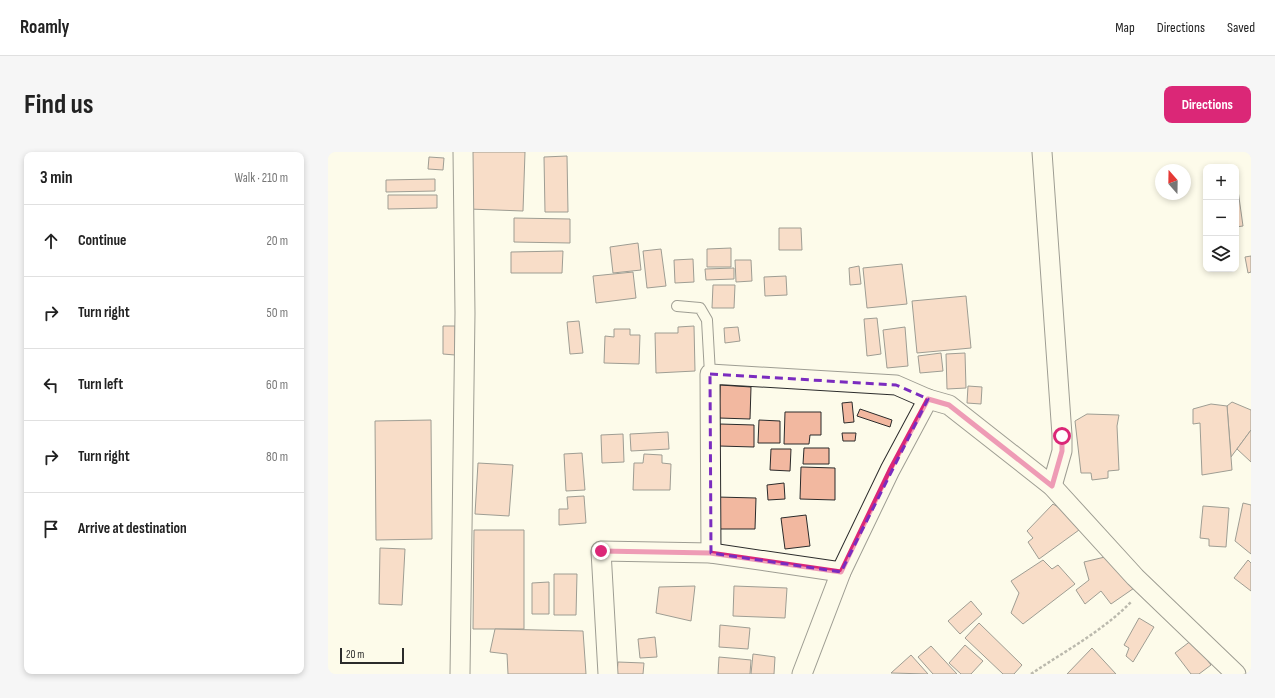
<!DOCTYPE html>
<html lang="en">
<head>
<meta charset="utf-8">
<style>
	:root { --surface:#fff; --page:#f6f6f6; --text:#222; --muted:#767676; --line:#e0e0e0; --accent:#db2777 }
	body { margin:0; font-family:"Sofia Sans Condensed",sans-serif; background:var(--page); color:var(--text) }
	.controls { position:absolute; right:12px; top:12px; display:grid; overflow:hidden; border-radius:8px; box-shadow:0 2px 6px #0003 }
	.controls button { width:36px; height:36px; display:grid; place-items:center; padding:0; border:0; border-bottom:1px solid var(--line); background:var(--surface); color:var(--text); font:20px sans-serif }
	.compass { position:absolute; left:827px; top:12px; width:36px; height:36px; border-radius:50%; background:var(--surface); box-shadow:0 2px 6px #0003; rotate:340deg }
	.scale { position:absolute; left:12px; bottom:10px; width:64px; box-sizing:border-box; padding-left:4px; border:2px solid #2b2b2b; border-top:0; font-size:11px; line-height:14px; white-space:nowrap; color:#2b2b2b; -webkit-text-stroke:3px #fdfbea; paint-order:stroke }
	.stop { position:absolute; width:12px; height:12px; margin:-9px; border:3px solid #db2777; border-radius:50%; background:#fff }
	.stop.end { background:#db2777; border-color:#fff; box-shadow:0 1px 4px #0008 }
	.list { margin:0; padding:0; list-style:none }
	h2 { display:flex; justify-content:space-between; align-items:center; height:52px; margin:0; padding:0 16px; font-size:17px }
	h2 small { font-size:13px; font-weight:400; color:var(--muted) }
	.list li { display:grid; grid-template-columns:26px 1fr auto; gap:12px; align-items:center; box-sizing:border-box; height:72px; padding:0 16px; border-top:1px solid var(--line) }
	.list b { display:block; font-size:15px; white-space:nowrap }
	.list em { font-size:13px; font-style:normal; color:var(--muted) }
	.icon { flex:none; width:22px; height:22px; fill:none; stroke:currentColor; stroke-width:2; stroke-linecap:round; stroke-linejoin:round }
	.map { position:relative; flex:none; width:923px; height:522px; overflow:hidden; border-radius:8px }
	header { display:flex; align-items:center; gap:24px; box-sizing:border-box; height:56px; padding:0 20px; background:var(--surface); border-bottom:1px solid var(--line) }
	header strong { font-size:19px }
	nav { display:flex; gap:22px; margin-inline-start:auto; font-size:14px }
	.intro { display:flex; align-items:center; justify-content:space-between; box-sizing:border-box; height:96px; padding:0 24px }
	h1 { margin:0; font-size:28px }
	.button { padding:10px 18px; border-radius:8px; background:var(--accent); color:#fff; font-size:14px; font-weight:700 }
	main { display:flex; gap:24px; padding:0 24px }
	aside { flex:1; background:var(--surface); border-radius:8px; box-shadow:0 2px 6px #0003 }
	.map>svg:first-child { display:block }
	.building { fill:#f2b8a0; stroke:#2b2b2b }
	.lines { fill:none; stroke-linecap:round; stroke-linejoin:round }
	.lane-casing { stroke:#2b2b2b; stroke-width:12 }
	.street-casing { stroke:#2b2b2b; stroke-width:21 }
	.path { stroke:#6a6964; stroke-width:2.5; stroke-dasharray:3 2; stroke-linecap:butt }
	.lane { stroke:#fdfbea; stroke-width:10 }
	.street { stroke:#fdfbea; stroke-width:19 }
	.route { stroke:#db2777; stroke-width:5 }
	.marked { fill:none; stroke:#7b2cbf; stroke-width:3; stroke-dasharray:8 5; stroke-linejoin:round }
</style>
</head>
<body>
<header>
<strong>Roamly</strong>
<nav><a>Map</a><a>Directions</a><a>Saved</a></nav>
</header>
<div class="intro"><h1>Find us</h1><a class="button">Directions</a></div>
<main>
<aside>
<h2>3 min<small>Walk · 210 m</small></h2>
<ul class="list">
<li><svg class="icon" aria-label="ahead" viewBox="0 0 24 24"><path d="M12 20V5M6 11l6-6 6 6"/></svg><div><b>Continue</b></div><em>20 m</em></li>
<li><svg class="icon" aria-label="right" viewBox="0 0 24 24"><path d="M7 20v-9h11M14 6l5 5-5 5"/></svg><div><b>Turn right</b></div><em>50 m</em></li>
<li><svg class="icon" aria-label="left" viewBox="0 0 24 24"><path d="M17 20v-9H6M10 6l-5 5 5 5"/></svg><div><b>Turn left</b></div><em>60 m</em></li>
<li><svg class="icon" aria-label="right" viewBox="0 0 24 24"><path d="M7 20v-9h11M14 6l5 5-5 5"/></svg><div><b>Turn right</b></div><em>80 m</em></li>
<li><svg class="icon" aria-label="arrive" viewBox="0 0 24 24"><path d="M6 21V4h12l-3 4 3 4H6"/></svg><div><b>Arrive at destination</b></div></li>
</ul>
</aside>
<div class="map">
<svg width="923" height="522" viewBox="0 0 923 522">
	<rect width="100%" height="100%" fill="#fdfbea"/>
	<g class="building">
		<polygon points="143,0 197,0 195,59 141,57"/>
		<polygon points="239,4 240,60 217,60 216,5"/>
		<polygon points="101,5 116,6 115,18 100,17"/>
		<polygon points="908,24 915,74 908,75"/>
		<polygon points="107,27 107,39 58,40 58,28"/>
		<polygon points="60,43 109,43 109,56 60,57"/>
		<polygon points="186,66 242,67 242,91 186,90"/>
		<polygon points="451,76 473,76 474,98 451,98"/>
		<polygon points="310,91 313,118 285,121 282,95"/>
		<polygon points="403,96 403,115 379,115 379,97"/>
		<polygon points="333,97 338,134 319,136 315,99"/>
		<polygon points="235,99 234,121 183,121 183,100"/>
		<polygon points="923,104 923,120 920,121 917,105"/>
		<polygon points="365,107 366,130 347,131 346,108"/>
		<polygon points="407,108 423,108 424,129 408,130"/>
		<polygon points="574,112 579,152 539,156 535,116"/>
		<polygon points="531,114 533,132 522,133 521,116"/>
		<polygon points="406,116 406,127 378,128 377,117"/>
		<polygon points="305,120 308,146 268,151 265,124"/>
		<polygon points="458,124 459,143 437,144 436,125"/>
		<polygon points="385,133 407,133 406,156 384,156"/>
		<polygon points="638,144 643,196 589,201 584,149"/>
		<polygon points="549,166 553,202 539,204 536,167"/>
		<polygon points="251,169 255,201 242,202 239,170"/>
		<polygon points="115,174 127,174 127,203 115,202"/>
		<polygon points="366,174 367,219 328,221 327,181 350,181 350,175"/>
		<polygon points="410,175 412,189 397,191 396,176"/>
		<polygon points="577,175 580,214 559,216 555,178"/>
		<polygon points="286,177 302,177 302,183 312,183 311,212 276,211 277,184 286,185"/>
		<polygon points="613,201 615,219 592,221 590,204"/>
		<polygon points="637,201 638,236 619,237 618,202"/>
		<polygon points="392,233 423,235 422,267 391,266"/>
		<polygon points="640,234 654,235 653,252 639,251"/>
		<polygon points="524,250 526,270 516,271 514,251"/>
		<polygon points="904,250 923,258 923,278 903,305 899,254"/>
		<polygon points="883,252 899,254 904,318 874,323 872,271 865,272 865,257"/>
		<polygon points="532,257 564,268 562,275 529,264"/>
		<polygon points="457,260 493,260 493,283 482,283 481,292 456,292"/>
		<polygon points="759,262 791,263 789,274 791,318 780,319 780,326 764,328 763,321 753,321 747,269"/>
		<polygon points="103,268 104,387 48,388 47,269"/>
		<polygon points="431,268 452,269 452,291 430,291"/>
		<polygon points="392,272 426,273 426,295 391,294"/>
		<polygon points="923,278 923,310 909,297"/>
		<polygon points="340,280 341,297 303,299 302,282"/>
		<polygon points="514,281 528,281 527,289 515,289"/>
		<polygon points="295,282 296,310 274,311 273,283"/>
		<polygon points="476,296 501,296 501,312 475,312"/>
		<polygon points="443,297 463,297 462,319 442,318"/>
		<polygon points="254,301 257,338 238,339 236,302"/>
		<polygon points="316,302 334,303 334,311 343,312 342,338 305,338 306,311 315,311"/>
		<polygon points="150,311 185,313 181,364 147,362"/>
		<polygon points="473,315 507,316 507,348 472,347"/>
		<polygon points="456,331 457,347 440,348 439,333"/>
		<polygon points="256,344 258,371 231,373 231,357 240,357 239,345"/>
		<polygon points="389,345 428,346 427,377 389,377"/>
		<polygon points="915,351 923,353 923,402 907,389"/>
		<polygon points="725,352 735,358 751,378 711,407 700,390 705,386 699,379"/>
		<polygon points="875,354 901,356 898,395 881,394 881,387 872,386"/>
		<polygon points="478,363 482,394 457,397 453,366"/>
		<polygon points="146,378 196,378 196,477 145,477"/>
		<polygon points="52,396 77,397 74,453 51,452"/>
		<polygon points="781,404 812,432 783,452 773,439 757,452 748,438 761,428 756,410"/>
		<polygon points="715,408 724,417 730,413 747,432 695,472 683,461 691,441 683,429"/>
		<polygon points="920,408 923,411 923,439 906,426"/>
		<polygon points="226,422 249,422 248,463 226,463"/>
		<polygon points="221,430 221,462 204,462 204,431"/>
		<polygon points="367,434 363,469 328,461 331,435"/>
		<polygon points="406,434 459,436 457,466 405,464"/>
		<polygon points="643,449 654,462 632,482 620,469"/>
		<polygon points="811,466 826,475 805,510 798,504 801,496 796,493"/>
		<polygon points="651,471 694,513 686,522 675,522 637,486"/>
		<polygon points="392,473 422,476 420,497 391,495"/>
		<polygon points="167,477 255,479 258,522 180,522 179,502 162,500"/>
		<polygon points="327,485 329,505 312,506 310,487"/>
		<polygon points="864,488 883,513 871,522 863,522 847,501"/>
		<polygon points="637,493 655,509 643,522 633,522 621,511"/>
		<polygon points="603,494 629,522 605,522 590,505"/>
		<polygon points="764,496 788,522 739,522"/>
		<polygon points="425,502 447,505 446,522 423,522"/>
		<polygon points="583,503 600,522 563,521"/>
		<polygon points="391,505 423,508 422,522 390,522"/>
		<polygon points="290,510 316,511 315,522 289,522"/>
	</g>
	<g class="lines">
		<defs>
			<polyline id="lane" points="349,154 372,156 379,168 382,222"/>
			<g id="street">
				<polyline points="714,0 734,283 734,299 724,334"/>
				<polyline points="383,401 382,222 568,233 600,247 621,253 724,334 807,425 908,522"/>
				<polyline points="132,522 137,161 135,0"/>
				<polyline points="280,522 273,399 383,401 513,420"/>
				<polyline points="474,522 513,420 562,318 600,247"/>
			</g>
		</defs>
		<use href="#lane" class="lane-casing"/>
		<use href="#street" class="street-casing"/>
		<path class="path" d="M703,522C737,499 775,479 804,449"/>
		<use href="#lane" class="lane"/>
		<use href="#street" class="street"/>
	</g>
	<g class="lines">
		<polyline class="route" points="273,399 382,401 513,420 562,318 600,247 621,253 724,334 734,299 734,284"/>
	</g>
	<path d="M0 0H923V522H0ZM382,222L568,233L600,247L513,420L383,401Z" fill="#fdfbea" fill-opacity=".55" fill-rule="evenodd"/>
	<path class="marked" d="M382,222L568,233L600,247L513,420L383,401Z"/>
</svg>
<div class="controls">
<button>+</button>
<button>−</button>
<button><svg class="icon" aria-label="layers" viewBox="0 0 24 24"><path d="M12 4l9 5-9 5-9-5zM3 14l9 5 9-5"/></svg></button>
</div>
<svg class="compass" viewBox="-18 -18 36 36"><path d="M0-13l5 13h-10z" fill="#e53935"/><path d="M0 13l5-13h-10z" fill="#767676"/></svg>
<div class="scale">20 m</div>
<div class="stop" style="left:734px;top:284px"></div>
<div class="stop end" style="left:273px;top:399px"></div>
</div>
</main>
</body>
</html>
